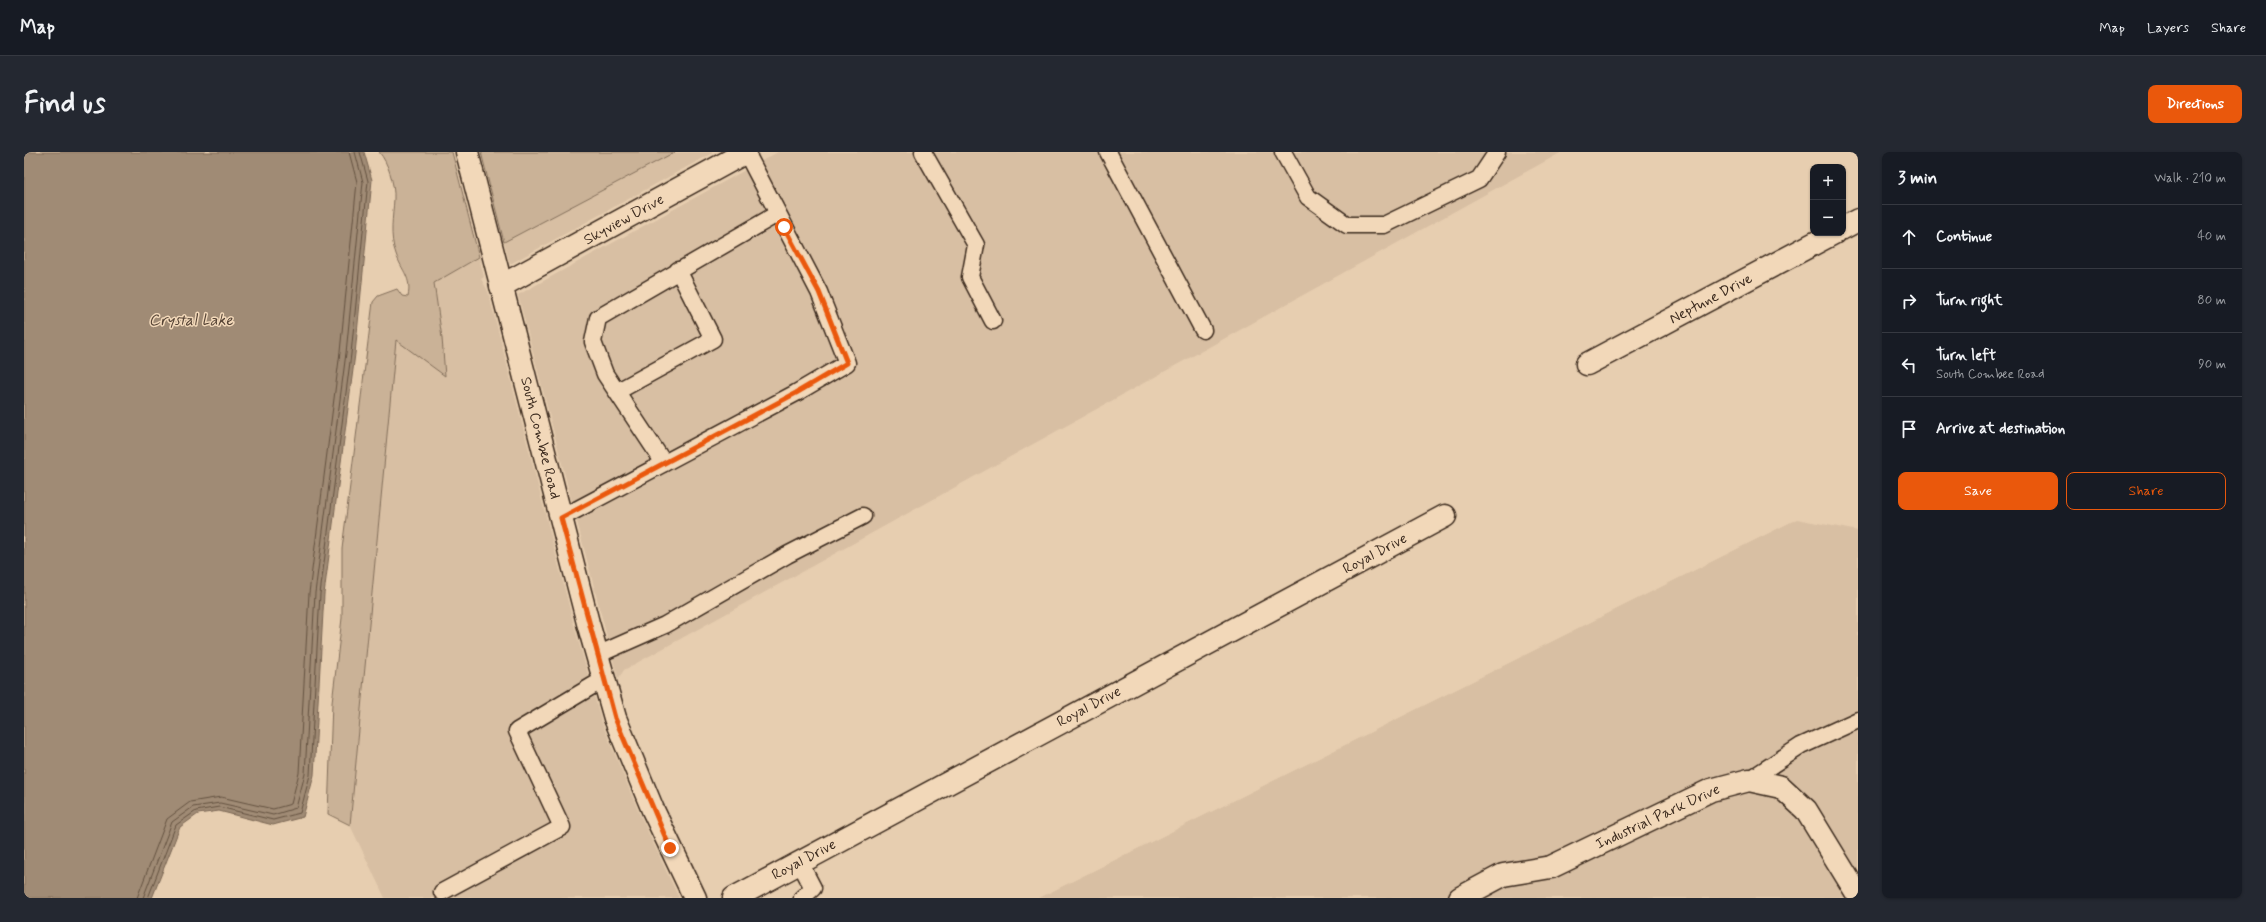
<!DOCTYPE html>
<html lang="en">
<head>
<meta charset="utf-8">
<style>
	:root { --surface:#171b24; --page:#242831; --text:#f1f3f6; --muted:#9ea1a6; --line:#363941; --accent:#ea580c }
	body { margin:0; font-family:Mynerve,sans-serif; background:var(--page); color:var(--text) }
	.controls { position:absolute; right:12px; top:12px; display:grid; overflow:hidden; border-radius:8px; box-shadow:0 1px 3px #0004 }
	.controls button { width:36px; height:36px; display:grid; place-items:center; padding:0; border:0; border-bottom:1px solid var(--line); background:var(--surface); color:var(--text); font:20px sans-serif }
	.stop { position:absolute; width:12px; height:12px; margin:-9px; border:3px solid #ea580c; border-radius:50%; background:#fff }
	.stop.end { background:#ea580c; border-color:#fff; box-shadow:0 1px 4px #0008 }
	.list { margin:0; padding:0; list-style:none }
	h2 { display:flex; justify-content:space-between; align-items:center; height:52px; margin:0; padding:0 16px; font-size:17px }
	h2 small { font-size:13px; font-weight:400; color:var(--muted) }
	.list li { display:grid; grid-template-columns:26px 1fr auto; gap:12px; align-items:center; box-sizing:border-box; height:64px; padding:0 16px; border-top:1px solid var(--line) }
	.list b { display:block; font-size:15px; white-space:nowrap }
	.list p { margin:0; font-size:13px; white-space:nowrap; color:var(--muted) }
	.list em { font-size:13px; font-style:normal; color:var(--muted) }
	.actions { display:flex; gap:8px; padding:12px 16px }
	.actions a { flex:1; padding:9px 0; border:1px solid var(--accent); border-radius:8px; text-align:center; font-size:14px; color:var(--accent) }
	.actions .main { background:var(--accent); color:#fff }
	.icon { flex:none; width:22px; height:22px; fill:none; stroke:currentColor; stroke-width:2; stroke-linecap:round; stroke-linejoin:round }
	.map { position:relative; flex:none; width:1834px; height:746px; overflow:hidden; border-radius:8px }
	header { display:flex; align-items:center; gap:24px; box-sizing:border-box; height:56px; padding:0 20px; background:var(--surface); border-bottom:1px solid var(--line) }
	header strong { font-size:19px }
	nav { display:flex; gap:22px; margin-inline-start:auto; font-size:14px }
	.intro { display:flex; align-items:center; justify-content:space-between; box-sizing:border-box; height:96px; padding:0 24px }
	h1 { margin:0; font-size:28px }
	.button { padding:10px 18px; border-radius:8px; background:var(--accent); color:#fff; font-size:14px; font-weight:700 }
	main { display:flex; gap:24px; padding:0 24px }
	aside { flex:1; background:var(--surface); border-radius:8px; box-shadow:0 1px 3px #0004 }
	.map>svg:first-child { display:block }
	.built { fill:#d8bfa3 }
	.green { fill:#cab297; stroke:#826e5a }
	.water { fill:#a08b74; stroke:#786452 }
	.lines { fill:none; stroke-linecap:round; stroke-linejoin:round }
	.shore { stroke:#635140; stroke-width:1 }
	.lane-casing { stroke:#3b2a1e; stroke-width:19 }
	.street-casing { stroke:#3b2a1e; stroke-width:25 }
	.secondary-casing { stroke:#3b2a1e; stroke-width:25 }
	.lane { stroke:#f2d8b9; stroke-width:16 }
	.street { stroke:#f2d8b9; stroke-width:22 }
	.secondary { stroke:#f2d8b9; stroke-width:22 }
	.route { stroke:#ea580c; stroke-width:5 }
	.labels { text-anchor:middle; dominant-baseline:central; stroke-width:3; stroke-linejoin:round; paint-order:stroke }
	.street-label { font-size:15px; fill:#3b2a1e; stroke:#f2d8b9 }
	.water-label { font-size:16px; font-style:italic; fill:#544234; stroke:#f2d8b9 }
</style>
</head>
<body>
<header>
<strong>Map</strong>
<nav><a>Map</a><a>Layers</a><a>Share</a></nav>
</header>
<div class="intro"><h1>Find us</h1><a class="button">Directions</a></div>
<main>
<div class="map">
<svg width="1834" height="746" viewBox="0 0 1834 746">
	<rect width="100%" height="100%" fill="#e7ceb0"/>
	<filter id="ink" filterUnits="userSpaceOnUse"><feTurbulence type="fractalNoise" baseFrequency=".025" numOctaves="2"/><feDisplacementMap in="SourceGraphic" scale="8" xChannelSelector="R" yChannelSelector="G"/><feConvolveMatrix kernelMatrix="1 2 1 2 8 2 1 2 1" color-interpolation-filters="sRGB"/></filter>
	<g filter="url(#ink)">
		<g class="built">
			<polygon points="651,0 690,0 486,112 480,90"/>
			<polygon points="754,0 1538,0 600,518 594,527 494,143"/>
			<polygon points="455,105 460,125 457,127 464,139 550,473 578,571 616,663 655,746 361,746 326,673 372,187 421,223 418,186 410,130"/>
			<polygon points="1773,367 1834,379 1834,746 1015,746"/>
		</g>
		<g class="green">
			<path d="M355,0H428L455,105L410,131L418,186L421,224L372,188L326,673L304,662L308,551L318,466V397L349,150L354,144L373,137L378,144L384,145C388,125 378,120 372,102C365,84 369,65 370,47C371,33 364,10 355,0Z"/>
			<polygon points="457,0 651,0 480,90"/>
		</g>
		<polygon class="water" points="0,0 340,0 348,28 331,202 300,442 290,623 279,665 249,673 195,659 174,662 156,675 128,746 0,746"/>
		<g class="lines">
			<g class="shore">
				<polyline points="113,746 143,667 166,650 197,645 249,657 267,652 275,621 285,441 316,200 333,30 325,0"/>
				<polyline points="119,746 148,670 169,655 196,651 249,663 272,656 281,622 291,441 322,201 339,30 331,0"/>
				<polyline points="124,746 152,673 172,659 195,655 249,668 276,661 286,623 296,442 327,202 344,29 336,0"/>
			</g>
			<defs>
				<g id="lane">
					<polyline points="899,0 952,93 946,125 969,169"/>
					<polyline points="1084,0 1179,178"/>
					<polyline points="1259,0 1284,45 1323,73 1360,73 1455,27 1473,0"/>
					<polyline points="594,239 689,187 654,118"/>
					<polyline points="640,311 581,222 569,190 574,166 753,62"/>
					<polyline points="537,366 772,241 823,211 795,140 722,0"/>
					<polyline points="573,503 641,473 763,403 839,364"/>
					<polyline points="1725,628 1777,594 1834,568"/>
					<polyline points="776,711 789,736 778,746"/>
					<polyline points="418,740 538,675 493,579 580,527"/>
				</g>
				<g id="street">
					<polyline points="1819,76 1834,68"/>
					<polyline points="1563,212 1810,81"/>
					<polyline points="710,746 1421,364"/>
					<polyline points="1436,746 1479,723 1527,715 1687,638 1725,628 1757,635 1782,658 1834,743"/>
				</g>
				<g id="secondary">
					<polyline points="443,0 564,471 591,566 629,658 671,746"/>
					<polyline points="477,134 722,0"/>
				</g>
			</defs>
			<use href="#lane" class="lane-casing"/>
			<use href="#street" class="street-casing"/>
			<use href="#secondary" class="secondary-casing"/>
			<use href="#lane" class="lane"/>
			<use href="#street" class="street"/>
			<use href="#secondary" class="secondary"/>
		</g>
	</g>
	<g class="lines" filter="url(#ink)">
		<polyline class="route" points="646,696 591,566 537,366 772,241 823,211 795,140 760,75"/>
	</g>
	<g class="labels">
		<g class="street-label">
			<text transform="translate(600 68) rotate(-29)">Skyview Drive</text>
			<text transform="translate(1687 147) rotate(-28)">Neptune Drive</text>
			<text transform="translate(516 286) rotate(76)">South Combee Road</text>
			<text transform="translate(1351 402) rotate(-28)">Royal Drive</text>
			<text transform="translate(1065 555) rotate(-28)">Royal Drive</text>
			<text transform="translate(1634 665) rotate(-25)">Industrial Park Drive</text>
			<text transform="translate(780 708) rotate(-28)">Royal Drive</text>
		</g>
		<g class="water-label">
			<text x="167" y="168">Crystal Lake</text>
		</g>
	</g>
</svg>
<div class="controls">
<button>+</button>
<button>−</button>
</div>
<div class="stop" style="left:760px;top:75px"></div>
<div class="stop end" style="left:646px;top:696px"></div>
</div>
<aside>
<h2>3 min<small>Walk · 210 m</small></h2>
<ul class="list">
<li><svg class="icon" aria-label="ahead" viewBox="0 0 24 24"><path d="M12 20V5M6 11l6-6 6 6"/></svg><div><b>Continue</b></div><em>40 m</em></li>
<li><svg class="icon" aria-label="right" viewBox="0 0 24 24"><path d="M7 20v-9h11M14 6l5 5-5 5"/></svg><div><b>Turn right</b></div><em>80 m</em></li>
<li><svg class="icon" aria-label="left" viewBox="0 0 24 24"><path d="M17 20v-9H6M10 6l-5 5 5 5"/></svg><div><b>Turn left</b><p>South Combee Road</p></div><em>90 m</em></li>
<li><svg class="icon" aria-label="arrive" viewBox="0 0 24 24"><path d="M6 21V4h12l-3 4 3 4H6"/></svg><div><b>Arrive at destination</b></div></li>
</ul>
<div class="actions"><a class="main">Save</a><a>Share</a></div>
</aside>
</main>
</body>
</html>
